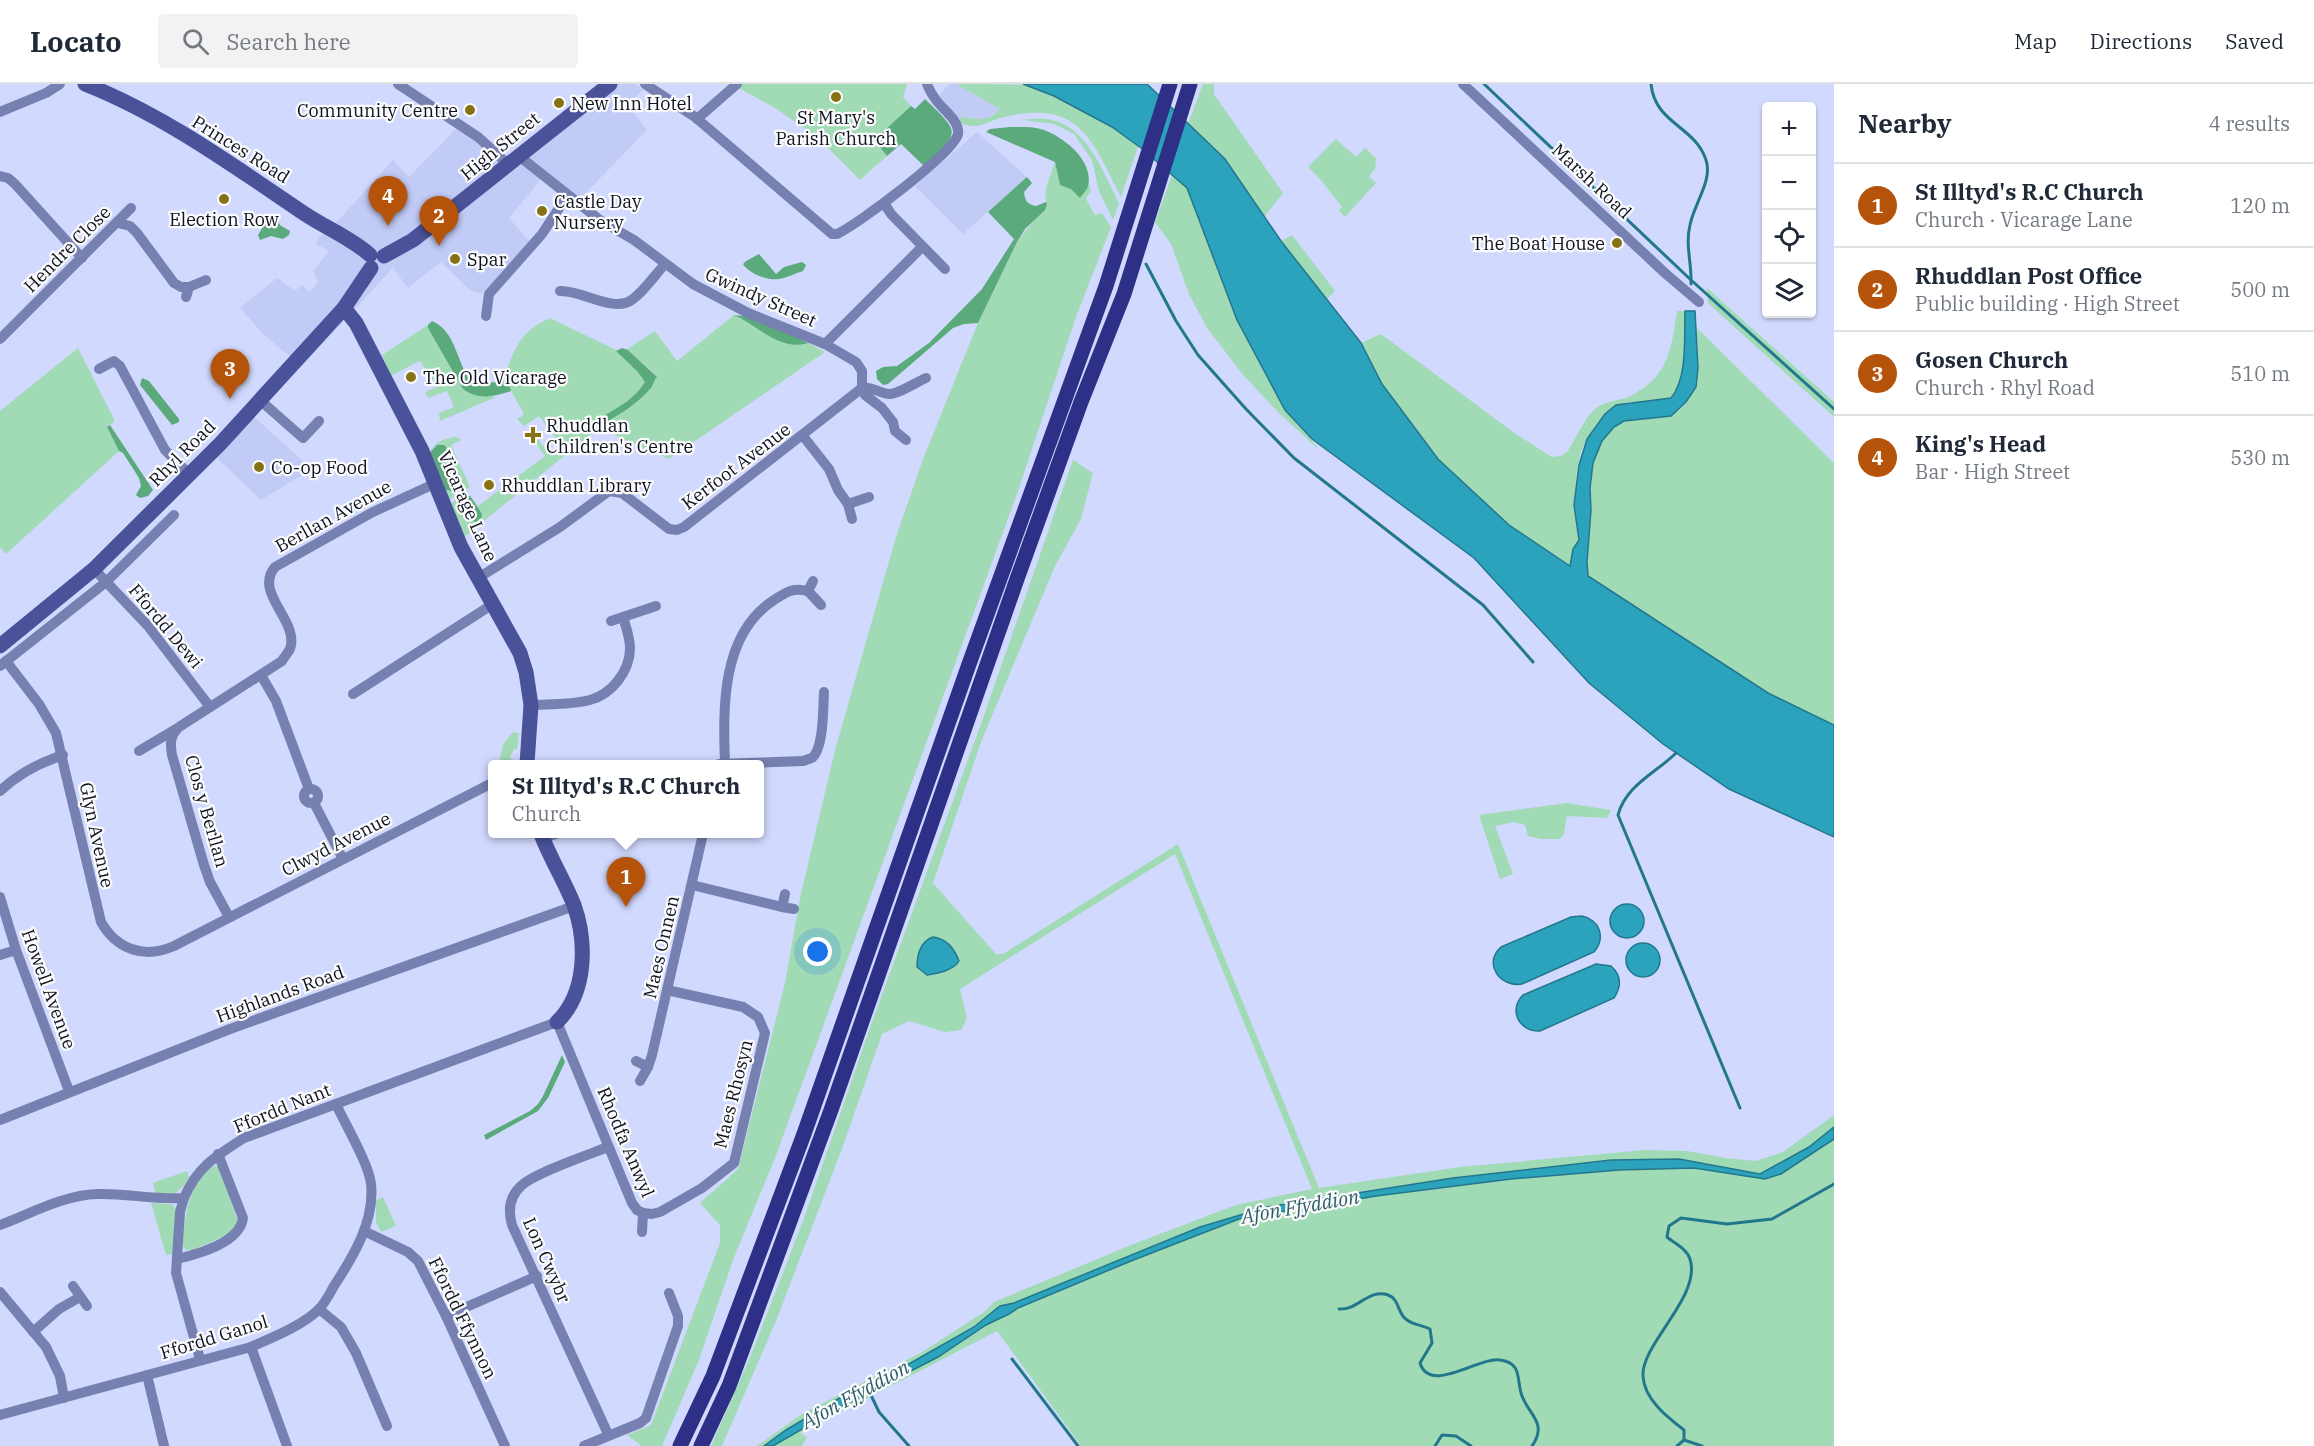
<!DOCTYPE html>
<html lang="en">
<head>
<meta charset="utf-8">
<style>
	:root { --surface:#fff; --page:#f2f2f3; --text:#1f2937; --muted:#747a83; --line:#e0e1e3; --accent:#b45309 }
	body { margin:0; font-family:"IBM Plex Serif",serif; background:var(--page); color:var(--text) }
	.controls { position:absolute; right:18px; top:18px; display:grid; overflow:hidden; border-radius:6px; box-shadow:0 2px 4px #0004 }
	.controls button { width:54px; height:54px; display:grid; place-items:center; padding:0; border:0; border-bottom:2px solid var(--line); background:var(--surface); color:var(--text); font:30px sans-serif }
	.you { position:absolute; left:818px; top:868px; width:21px; height:21px; margin:-15px; border:4px solid #fff; border-radius:50%; background:#1a73e8; box-shadow:0 0 0 9px #1a73e833 }
	.badge { display:grid; place-items:center; width:39px; height:39px; border-radius:50%; background:var(--accent); color:#fff; font-size:20px; font-weight:700 }
	.pin { position:absolute; translate:-50% -50px; filter:drop-shadow(0 2px 3px #0008) }
	.pin::after { content:''; position:absolute; top:32px; width:21px; height:18px; background:inherit; clip-path:polygon(0 0,100% 0,50% 100%) }
	.popup { position:absolute; left:488px; top:676px; width:276px; height:78px; box-sizing:border-box; display:grid; place-content:center; border-radius:6px; background:var(--surface); filter:drop-shadow(0 2px 4px #0005); font-size:20px; white-space:nowrap; color:var(--muted) }
	.popup b { font-size:22px; color:var(--text) }
	.popup::after { content:''; position:absolute; left:50%; top:100%; margin-left:-12px; border:12px solid transparent; border-top-color:var(--surface) }
	.list { margin:0; padding:0; list-style:none }
	h2 { display:flex; justify-content:space-between; align-items:center; height:78px; margin:0; padding:0 24px; font-size:26px }
	h2 small { font-size:20px; font-weight:400; color:var(--muted) }
	.list li { display:grid; grid-template-columns:39px 1fr auto; gap:18px; align-items:center; box-sizing:border-box; height:84px; padding:0 24px; border-top:2px solid var(--line) }
	.list b { display:block; font-size:22px; white-space:nowrap }
	.list p { margin:0; font-size:20px; white-space:nowrap; color:var(--muted) }
	.list em { font-size:20px; font-style:normal; color:var(--muted) }
	.icon { flex:none; width:33px; height:33px; fill:none; stroke:currentColor; stroke-width:2; stroke-linecap:round; stroke-linejoin:round }
	.map { position:relative; flex:none; width:1834px; height:1362px; overflow:hidden }
	header { display:flex; align-items:center; gap:36px; box-sizing:border-box; height:84px; padding:0 30px; background:var(--surface); border-bottom:2px solid var(--line) }
	header strong { font-size:28px }
	nav { display:flex; gap:33px; margin-inline-start:auto; font-size:21px }
	.search { width:420px; height:54px; background:var(--page); display:flex; align-items:center; gap:15px; box-sizing:border-box; padding:0 21px; border-radius:6px; color:var(--muted); font-size:22px }
	main { display:flex }
	aside { flex:1; background:var(--surface) }
	.map>svg:first-child { display:block }
	.built { fill:#c2cbf6 }
	.green { fill:#a1dbb5 }
	.forest { fill:#5baa7b }
	.water { fill:#2ca3bc; stroke:#23778d; stroke-width:1.5 }
	.lines { fill:none; stroke-linecap:round; stroke-linejoin:round }
	.stream { stroke:#23778d; stroke-width:3 }
	.street { stroke:#7781b1; stroke-width:10 }
	.secondary { stroke:#4a539a; stroke-width:15 }
	.primary { stroke:#2e3087; stroke-width:15 }
	.poi-dot { fill:#867214; stroke:#fcfcfc; stroke-width:2 }
	.labels { text-anchor:middle; dominant-baseline:central; stroke-width:4.5; stroke-linejoin:round; paint-order:stroke }
	.poi-label { font-size:18px; fill:#0e1120; stroke:#fcfcfc; text-anchor:start }
	.street-label { font-size:18px; fill:#0e1120; stroke:#fcfcfc }
	.water-label { font-size:20px; font-style:italic; fill:#2f5e69; stroke:#fcfcfc }
</style>
</head>
<body>
<header>
<strong>Locato</strong>
<div class="search"><svg class="icon" aria-label="search" viewBox="0 0 24 24"><circle cx="10" cy="10" r="6"/><path d="M15 15l6 6"/></svg>Search here</div>
<nav><a>Map</a><a>Directions</a><a>Saved</a></nav>
</header>
<main>
<div class="map">
<svg width="1834" height="1362" viewBox="0 0 1834 1362">
	<rect width="100%" height="100%" fill="#d1d9fe"/>
	<g class="built">
		<polygon points="616,0 635,0 643,6 627,21 647,46 578,117 546,89 509,134 529,157 482,210 471,207 441,178 408,204 393,184 302,282 264,251 240,224 277,194 295,207 302,201 310,208 318,198 313,187 329,167 316,160 319,154 335,140 393,76 409,93 458,43 509,81"/>
		<polygon points="949,0 956,0 1000,25 986,35 979,37 971,33 960,36 938,13"/>
		<polygon points="977,48 1027,93 963,150 915,102"/>
		<polygon points="254,333 312,385 261,416 216,373"/>
	</g>
	<g class="green">
		<polygon points="741,0 907,0 903,13 911,22 874,56 887,72 860,96 817,53 775,24 737,3"/>
		<path d="M956,0C974,0 1008,0 1025,1C1066,12 1104,37 1138,62L1121,113C1092,56 1080,15 1004,33C986,37 980,47 960,39L961,33C980,34 985,40 1000,25Z"/>
		<polygon points="1203,0 1214,0 1214,10 1283,109 1264,133 1225,75 1188,40"/>
		<path d="M1022,36C1031,35 1042,34 1051,36C1087,42 1104,90 1119,119L1113,136L1099,107L1092,76L1074,50L1054,40Z"/>
		<polygon points="1336,55 1356,73 1365,64 1376,74 1375,85 1369,92 1376,99 1345,133 1339,127 1342,123 1320,95 1308,83"/>
		<path d="M1084,77L1091,107L1086,115L1095,131L1102,129L1111,143L1076,233L1018,407L813,970L775,1074L733,1176L699,1276L662,1362H642L627,1351L651,1341L720,1159V1141L700,1119L738,1085L785,899L800,814L835,666L896,453L923,375L978,239L1017,158L1047,120C1042,106 1051,92 1055,78L1060,101L1088,103Z"/>
		<path d="M1172,91L1187,104C1216,179 1242,255 1284,323C1293,339 1309,350 1319,366L1277,327L1244,292L1207,244L1189,210L1171,160L1155,138Z"/>
		<polygon points="1292,151 1335,207 1326,216 1281,157"/>
		<polygon points="1707,204 1834,318 1834,333 1708,219"/>
		<path d="M1677,227H1685C1684,246 1687,300 1672,312C1662,321 1639,318 1627,318C1615,330 1598,341 1588,354C1571,376 1576,430 1579,456L1573,465L1570,482L1509,441L1438,375L1382,300L1361,259L1381,250L1513,348L1547,370L1552,373L1561,372L1567,368C1575,356 1585,333 1595,325C1604,317 1619,317 1630,312C1669,293 1671,265 1677,227Z"/>
		<path d="M734,231L795,252L825,268L669,375L616,352L606,338L463,454L450,420L467,408L478,422L545,372L532,354L534,353L536,356L538,355L550,371L562,362L539,332L524,342L517,335L524,330L511,307L505,290C516,262 521,247 550,234L622,269L657,292L627,265L655,247L677,277Z"/>
		<polygon points="428,241 463,305 470,310 496,313 440,337 439,329 454,323 447,307 428,314 425,308 441,301 440,298 431,295 421,278 419,277 391,292 382,271"/>
		<path d="M1697,244L1834,379V641L1768,609L1588,492C1586,471 1590,450 1591,428C1592,421 1590,413 1590,405C1590,384 1598,357 1614,342C1623,334 1637,335 1649,334C1655,334 1666,334 1672,331C1704,313 1698,275 1697,244Z"/>
		<polygon points="78,264 115,337 107,343 119,367 6,470 0,463 0,327"/>
		<path d="M456,353L462,356L451,361L470,403L449,416L446,406L452,407L451,387L444,373L447,367L437,361L431,366C436,357 446,354 456,353Z"/>
		<polygon points="1073,376 1093,389 1081,435 1055,482 981,658 933,799 996,870 1003,870 1178,760 1319,1104 1460,1083 1645,1066 1687,1067 1726,1074 1756,1077 1783,1068 1834,1031 1834,1043 1809,1063 1759,1090 1679,1075 1611,1076 1330,1111 1267,1123 1200,1143 1014,1219 1000,1222 991,1231 954,1255 900,1285 856,1308 843,1312 786,1346 764,1362 757,1362 802,1330 922,1268 984,1228 994,1218 1131,1161 1236,1121 1312,1105 1175,770 960,905 967,934 961,946 945,948 909,937 882,950 843,1062 778,1232 722,1362 711,1362 751,1271 803,1137 871,941 982,637"/>
		<polygon points="513,648 519,649 517,666 514,665 510,674 513,676 510,680 499,680 503,660"/>
		<polygon points="1567,719 1611,726 1607,734 1567,732 1564,750 1560,755 1541,755 1528,752 1525,741 1514,738 1495,742 1513,790 1500,795 1479,731"/>
		<polygon points="1834,1055 1834,1362 1081,1362 997,1247 800,1349 807,1353 802,1362 773,1362 835,1326 938,1273 986,1241 1009,1230 1018,1224 1131,1177 1239,1135 1376,1112 1511,1095 1619,1086 1694,1084 1765,1095 1782,1090"/>
		<path d="M214,1082H218L238,1137L231,1149L193,1166H186L182,1161C184,1138 189,1092 214,1082Z"/>
		<path d="M187,1087L189,1094C178,1111 176,1110 156,1111L153,1099Z"/>
		<polygon points="383,1113 396,1142 381,1148 376,1138 376,1116"/>
		<polygon points="151,1119 171,1120 176,1124 173,1170 166,1171"/>
	</g>
	<g class="forest">
		<path d="M925,15C962,51 960,47 924,82L901,60L887,72L874,56L911,22L915,25Z"/>
		<path d="M1010,43C1022,43 1033,42 1044,46C1065,54 1094,77 1088,102C1087,106 1082,111 1080,114L1071,105L1060,101L1055,78L986,48L990,45Z"/>
		<path d="M1027,93L1032,99L1024,108C1025,117 1027,120 1036,122L1046,118L1047,120L1045,126L1025,145L1017,158L978,239L964,240L953,244L888,300L883,301L877,295L876,287L883,283L897,282L929,259L982,205L1014,155L988,128Z"/>
		<polygon points="269,133 277,135 280,141 290,147 289,151 283,155 271,152 260,156 258,151"/>
		<path d="M759,170L776,190L784,183L802,178L806,181L803,187C795,189 787,194 779,195C769,197 749,190 743,180L746,177Z"/>
		<path d="M734,231C759,232 786,248 808,259C780,268 756,240 734,231Z"/>
		<path d="M432,237C457,247 457,283 473,300L508,297L511,307C495,313 477,316 463,305L428,244V241Z"/>
		<path d="M622,264L628,266L657,293C653,297 654,301 650,305C639,318 621,330 606,338L605,331C621,322 635,314 645,298L638,288L616,267Z"/>
		<polygon points="142,294 149,297 179,335 179,338 172,341 140,301"/>
		<polygon points="110,341 153,406 148,412 140,414 136,411 141,402 139,394 123,369 119,367 107,343"/>
		<polygon points="437,361 444,361 447,364 444,374 456,405 452,407 446,406 430,368"/>
		<path d="M463,412H470L482,430L481,435L476,438C466,435 460,427 457,417Z"/>
		<polygon points="562,971 565,978 548,1014 538,1027 486,1056 484,1051 530,1027 538,1020 543,1012"/>
	</g>
	<g class="water">
		<path d="M1023,0H1147L1225,75L1281,157L1361,259L1382,300L1438,375L1509,441L1570,482L1573,465L1579,456L1574,421L1579,381L1587,355L1605,330L1616,321L1671,314C1688,294 1684,252 1685,227H1695L1698,284L1696,303L1686,318L1671,332L1624,337L1614,343L1602,357L1593,379L1590,404L1591,426L1587,478L1588,492L1768,609L1834,641V753L1729,705L1663,660L1589,599L1474,474L1312,355L1285,326L1237,236L1187,104L1141,64L1112,43L1054,12Z"/>
		<circle cx="1627" cy="837" r="17"/>
		<path d="M1582,832C1600,836 1606,854 1594,868L1522,900C1501,904 1482,880 1501,863L1571,833Z"/>
		<path d="M933,853C947,855 954,864 959,877C954,886 937,890 927,891L917,883C917,871 920,858 933,853Z"/>
		<circle cx="1643" cy="876" r="17"/>
		<path d="M1596,880L1611,882C1621,891 1622,902 1614,914L1540,947C1519,948 1508,926 1523,911Z"/>
		<polygon points="1834,1043 1834,1055 1781,1090 1765,1095 1694,1084 1619,1086 1511,1095 1376,1112 1239,1135 1131,1177 1018,1224 1009,1230 986,1241 938,1273 835,1326 773,1362 764,1362 786,1346 843,1312 856,1308 900,1285 974,1243 1000,1222 1014,1219 1200,1143 1267,1123 1453,1094 1611,1076 1679,1075 1760,1090 1809,1063"/>
	</g>
	<g class="lines">
		<g class="stream">
			<polyline points="1484,0 1691,196 1834,325"/>
			<path d="M1651,0C1655,40 1695,42 1706,76C1713,96 1694,120 1690,141C1685,161 1692,180 1691,200"/>
			<polyline points="1146,180 1176,237 1198,271 1246,325 1294,374 1483,521 1533,578"/>
			<path d="M1676,669C1656,689 1626,701 1618,731L1740,1024"/>
			<path d="M1339,1225C1357,1227 1369,1204 1388,1211C1400,1215 1397,1230 1407,1236C1414,1241 1422,1241 1430,1245L1432,1259L1420,1279C1430,1311 1480,1272 1500,1276C1523,1279 1516,1296 1522,1312C1529,1331 1548,1339 1532,1362"/>
			<polyline points="1012,1275 1078,1362"/>
			<polyline points="868,1305 879,1328 909,1362"/>
			<polyline points="1684,1356 1702,1362"/>
			<polyline points="1435,1362 1442,1351 1456,1352 1471,1362"/>
			<path d="M1677,1362L1684,1356V1346C1667,1333 1644,1315 1643,1292C1641,1260 1702,1212 1690,1175C1687,1165 1674,1159 1667,1153L1669,1142L1681,1134L1727,1140L1772,1135L1834,1100"/>
		</g>
		<g class="street">
			<polyline points="398,0 478,53 509,81"/>
			<path d="M645,0L695,33L832,150H837C857,141 954,69 958,50C960,37 943,26 936,16C932,11 929,5 927,0"/>
			<polyline points="1463,0 1666,190 1699,218"/>
			<polyline points="0,28 46,9 60,0"/>
			<polyline points="697,35 737,0"/>
			<polyline points="519,72 601,137 634,156 693,200 748,229 825,260 856,278 862,287 862,304 865,311 882,324 893,338 895,347 906,356"/>
			<polyline points="0,92 8,94 15,100 82,174"/>
			<polyline points="884,119 891,130 945,185"/>
			<polyline points="118,139 130,142 137,149 174,199 181,203 189,203"/>
			<path d="M560,207C583,206 614,230 633,215C645,206 655,191 665,180"/>
			<polyline points="186,213 189,203 206,196"/>
			<polyline points="486,232 489,210 542,150 567,112"/>
			<polyline points="0,255 131,124"/>
			<polyline points="825,260 922,163"/>
			<polyline points="99,285 114,277 120,282 165,366 189,390"/>
			<polyline points="261,317 303,354 319,337"/>
			<polyline points="803,352 829,385 838,406 848,420 852,435"/>
			<polyline points="848,420 869,413"/>
			<polyline points="94,485 148,542 210,623"/>
			<path d="M478,494L560,443L609,407L622,409L669,445L677,446L684,443L862,304C873,302 879,310 890,310C898,310 917,298 926,294"/>
			<polyline points="813,497 808,507 821,521"/>
			<polyline points="611,537 656,522"/>
			<path d="M6,577L39,620L56,649L101,838C117,866 145,875 174,862L492,699"/>
			<polyline points="0,582 106,498 174,431"/>
			<polyline points="261,591 276,617 309,705"/>
			<polyline points="353,610 493,520"/>
			<path d="M531,621C550,620 571,621 590,616C612,610 630,587 630,564C630,554 626,543 623,533"/>
			<polyline points="139,667 176,645"/>
			<path d="M725,679C723,624 721,550 774,516C786,508 793,503 808,507"/>
			<path d="M719,680L803,677C804,677 811,674 812,674C824,664 823,623 824,608"/>
			<circle cx="311" cy="712" r="7"/>
			<path d="M0,707C19,689 39,679 63,671"/>
			<polyline points="314,719 343,775"/>
			<polyline points="543,754 556,750"/>
			<polyline points="692,801 782,823 785,810"/>
			<polyline points="0,813 16,866 69,1007"/>
			<polyline points="782,823 794,825"/>
			<path d="M229,833L210,798L204,781L172,671C170,659 170,652 179,643L282,577C284,573 288,569 290,565C300,537 253,509 275,483L373,428L436,399"/>
			<polyline points="0,871 16,866"/>
			<polyline points="636,977 648,983 652,971 703,750"/>
			<polyline points="640,997 648,983"/>
			<polyline points="0,1036 230,945 574,822"/>
			<path d="M608,1063C588,1071 534,1089 521,1102C509,1113 508,1127 512,1141L608,1350"/>
			<polyline points="184,1114 180,1128 176,1189 200,1275"/>
			<path d="M0,1141C30,1130 64,1111 97,1110C126,1109 154,1116 184,1114C197,1083 216,1072 244,1054L557,938L632,1119L637,1126L643,1129L652,1130L660,1128L702,1104L734,1079L765,949L758,933L743,923L667,906"/>
			<polyline points="364,1147 408,1168 418,1177 446,1232 505,1362"/>
			<polyline points="642,1148 643,1129"/>
			<path d="M177,1175C198,1170 240,1159 243,1134L218,1070"/>
			<polyline points="73,1202 87,1222"/>
			<polyline points="0,1208 46,1263 60,1292 64,1314"/>
			<polyline points="319,1225 341,1243 356,1269 387,1342"/>
			<polyline points="446,1232 537,1192"/>
			<polyline points="33,1248 59,1225 80,1213"/>
			<polyline points="251,1263 287,1362"/>
			<polyline points="147,1291 164,1362"/>
			<path d="M0,1331L251,1263C271,1254 304,1241 319,1225C325,1219 330,1209 334,1202C353,1173 375,1137 371,1100C369,1080 345,1040 336,1020"/>
			<polyline points="584,1362 640,1339 646,1334 678,1242 678,1232 669,1209"/>
		</g>
		<g class="secondary">
			<path d="M85,0C164,31 235,83 305,130C326,144 351,154 370,171"/>
			<polyline points="384,172 413,156 610,0"/>
			<polyline points="344,224 356,239 422,367 461,463 520,569 526,588 531,621 527,680"/>
			<polyline points="0,562 94,485 220,360 344,224 371,184"/>
			<path d="M541,750C550,774 564,796 574,821C587,858 587,909 557,938"/>
		</g>
		<g class="primary">
			<polyline points="680,1362 713,1292 804,1050 968,583 1106,202 1170,0"/>
			<polyline points="701,1362 729,1302 831,1026 1017,495 1081,318 1124,210 1190,0"/>
		</g>
	</g>
	<g class="poi-dot">
		<circle cx="836" cy="13" r="6"/>
		<circle cx="559" cy="19" r="6"/>
		<circle cx="470" cy="26" r="6"/>
		<circle cx="224" cy="115" r="6"/>
		<circle cx="542" cy="127" r="6"/>
		<circle cx="1617" cy="159" r="6"/>
		<circle cx="455" cy="175" r="6"/>
		<circle cx="411" cy="293" r="6"/>
		<path d="M530 342h6v6h6v6h-6v6h-6v-6h-6v-6h6z"/>
		<circle cx="259" cy="383" r="6"/>
		<circle cx="489" cy="401" r="6"/>
	</g>
	<g class="labels">
		<g class="poi-label">
			<text x="571" y="19">New Inn Hotel</text>
			<text x="458" y="26" text-anchor="end">Community Centre</text>
			<text x="836" y="33" text-anchor="middle">St Mary's<tspan x="836" dy="21">Parish Church</tspan></text>
			<text x="554" y="117">Castle Day<tspan x="554" dy="21">Nursery</tspan></text>
			<text x="224" y="135" text-anchor="middle">Election Row</text>
			<text x="1605" y="159" text-anchor="end">The Boat House</text>
			<text x="467" y="175">Spar</text>
			<text x="423" y="293">The Old Vicarage</text>
			<text x="546" y="341">Rhuddlan<tspan x="546" dy="21">Children's Centre</tspan></text>
			<text x="271" y="383">Co-op Food</text>
			<text x="501" y="401">Rhuddlan Library</text>
		</g>
		<g class="street-label">
			<text transform="translate(500 62) rotate(-39)">High Street</text>
			<text transform="translate(241 65) rotate(32)">Princes Road</text>
			<text transform="translate(1592 97) rotate(43)">Marsh Road</text>
			<text transform="translate(67 165) rotate(-45)">Hendre Close</text>
			<text transform="translate(761 213) rotate(24)">Gwindy Street</text>
			<text transform="translate(182 369) rotate(-45)">Rhyl Road</text>
			<text transform="translate(736 382) rotate(-37)">Kerfoot Avenue</text>
			<text transform="translate(468 422) rotate(66)">Vicarage Lane</text>
			<text transform="translate(333 432) rotate(-29)">Berllan Avenue</text>
			<text transform="translate(166 542) rotate(50)">Ffordd Dewi</text>
			<text transform="translate(207 727) rotate(74)">Clos y Berllan</text>
			<text transform="translate(97 751) rotate(78)">Glyn Avenue</text>
			<text transform="translate(336 760) rotate(-27)">Clwyd Avenue</text>
			<text transform="translate(661 863) rotate(-77)">Maes Onnen</text>
			<text transform="translate(49 905) rotate(70)">Howell Avenue</text>
			<text transform="translate(280 910) rotate(-20)">Highlands Road</text>
			<text transform="translate(733 1010) rotate(-76)">Maes Rhosyn</text>
			<text transform="translate(282 1024) rotate(-22)">Ffordd Nant</text>
			<text transform="translate(626 1058) rotate(67)">Rhodfa Anwyl</text>
			<text transform="translate(547 1176) rotate(66)">Lon Cwybr</text>
			<text transform="translate(463 1234) rotate(64)">Ffordd Ffynnon</text>
			<text transform="translate(214 1253) rotate(-17)">Ffordd Ganol</text>
		</g>
		<g class="water-label">
			<text transform="translate(1300 1122) rotate(-10)">Afon Ffyddion</text>
			<text transform="translate(855 1310) rotate(-29)">Afon Ffyddion</text>
		</g>
	</g>
</svg>
<div class="controls">
<button>+</button>
<button>−</button>
<button><svg class="icon" aria-label="locate" viewBox="0 0 24 24"><circle cx="12" cy="12" r="6"/><path d="M12 2v4M12 18v4M2 12h4M18 12h4"/></svg></button>
<button><svg class="icon" aria-label="layers" viewBox="0 0 24 24"><path d="M12 4l9 5-9 5-9-5zM3 14l9 5 9-5"/></svg></button>
</div>
<div class="you"></div>
<div class="pin badge" style="left:626px;top:823px">1</div>
<div class="popup"><b>St Illtyd's R.C Church</b>Church</div>
<div class="pin badge" style="left:439px;top:162px">2</div>
<div class="pin badge" style="left:230px;top:315px">3</div>
<div class="pin badge" style="left:388px;top:142px">4</div>
</div>
<aside>
<h2>Nearby<small>4 results</small></h2>
<ul class="list">
<li><span class="badge">1</span><div><b>St Illtyd's R.C Church</b><p>Church · Vicarage Lane</p></div><em>120 m</em></li>
<li><span class="badge">2</span><div><b>Rhuddlan Post Office</b><p>Public building · High Street</p></div><em>500 m</em></li>
<li><span class="badge">3</span><div><b>Gosen Church</b><p>Church · Rhyl Road</p></div><em>510 m</em></li>
<li><span class="badge">4</span><div><b>King's Head</b><p>Bar · High Street</p></div><em>530 m</em></li>
</ul>
</aside>
</main>
</body>
</html>
